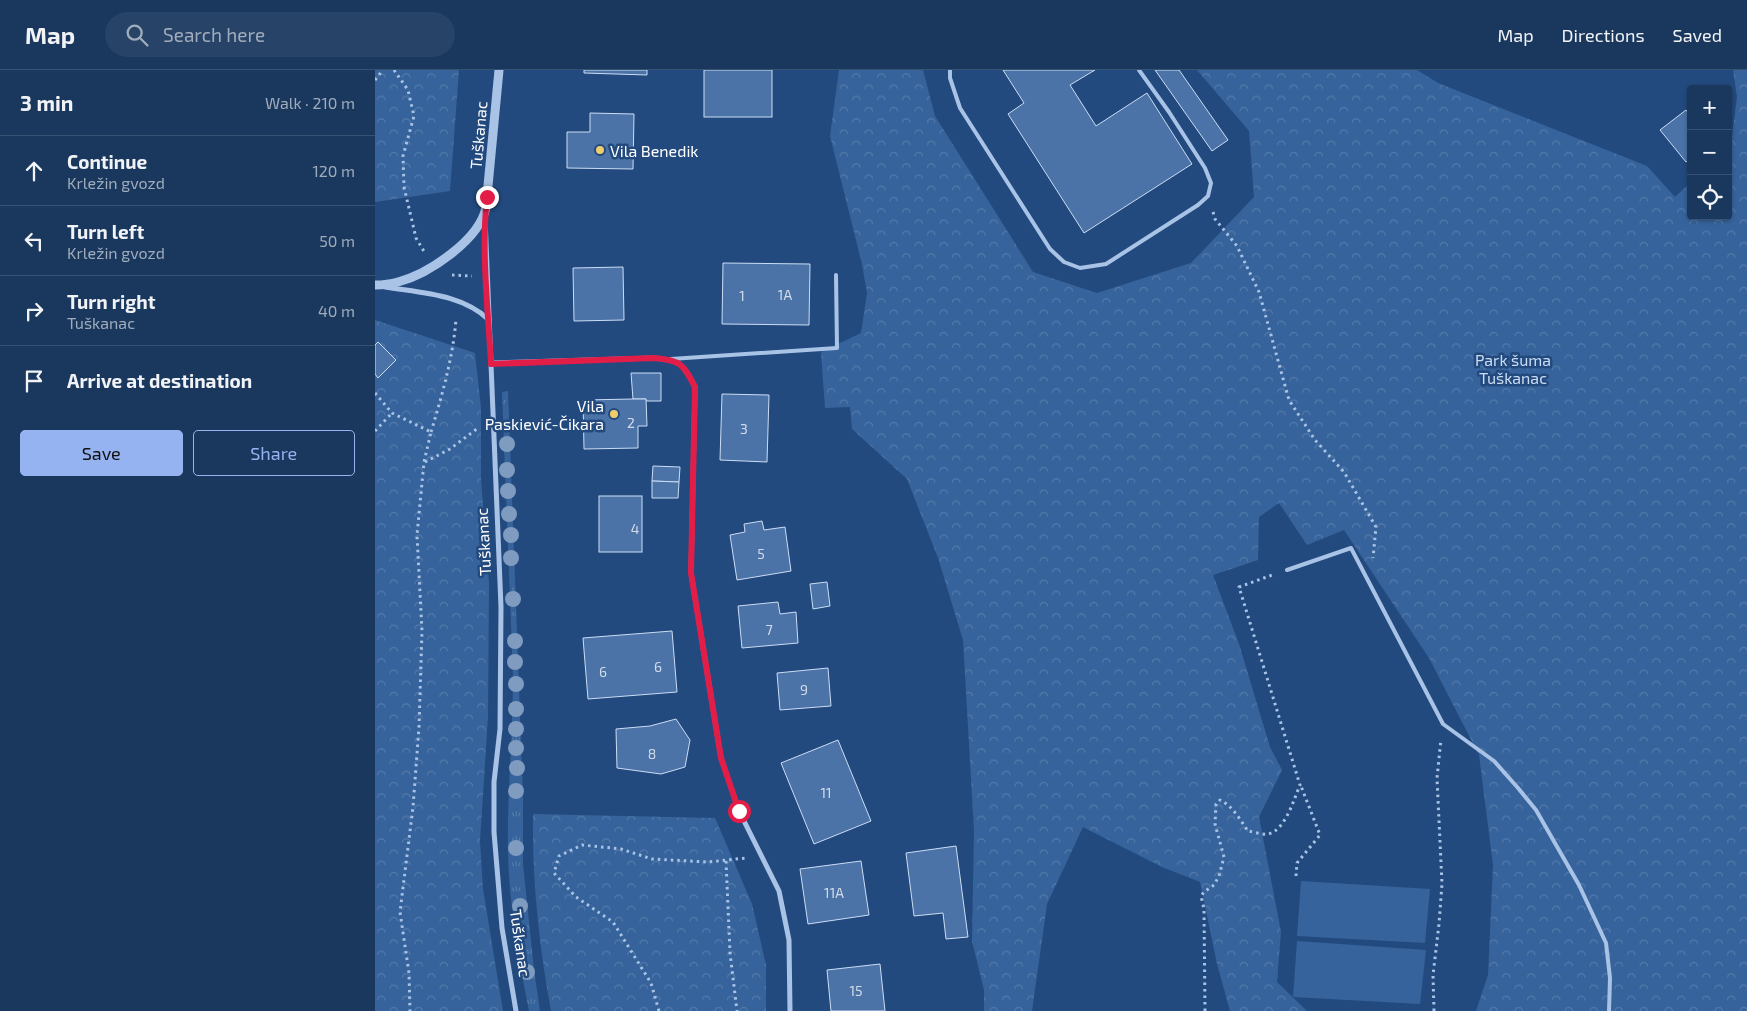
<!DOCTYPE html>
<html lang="en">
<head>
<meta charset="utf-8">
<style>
	:root { --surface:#1a385e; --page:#274367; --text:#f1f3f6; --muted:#9facbc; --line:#385273; --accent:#95b2f1 }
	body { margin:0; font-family:"Exo 2",sans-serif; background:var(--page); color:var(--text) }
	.controls { position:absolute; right:15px; top:15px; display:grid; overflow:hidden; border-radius:5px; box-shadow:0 1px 4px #0004 }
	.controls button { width:45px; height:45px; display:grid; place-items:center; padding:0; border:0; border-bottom:1px solid var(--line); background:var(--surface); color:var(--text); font:25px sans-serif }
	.stop { position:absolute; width:15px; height:15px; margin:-11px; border:4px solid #e11d48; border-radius:50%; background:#fff }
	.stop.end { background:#e11d48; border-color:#fff; box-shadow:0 1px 5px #0008 }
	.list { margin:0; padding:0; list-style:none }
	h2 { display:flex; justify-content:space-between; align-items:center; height:65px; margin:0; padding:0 20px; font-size:21px }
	h2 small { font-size:16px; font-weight:400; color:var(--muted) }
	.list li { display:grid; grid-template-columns:32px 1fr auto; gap:15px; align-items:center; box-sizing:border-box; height:70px; padding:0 20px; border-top:1px solid var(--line) }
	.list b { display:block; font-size:19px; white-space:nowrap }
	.list p { margin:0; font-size:16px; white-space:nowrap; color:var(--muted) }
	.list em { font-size:16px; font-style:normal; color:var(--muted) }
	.actions { display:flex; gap:10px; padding:15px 20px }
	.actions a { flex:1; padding:11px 0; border:1px solid var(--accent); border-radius:5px; text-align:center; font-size:18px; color:var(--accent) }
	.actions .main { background:var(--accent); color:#111 }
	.icon { flex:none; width:28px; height:28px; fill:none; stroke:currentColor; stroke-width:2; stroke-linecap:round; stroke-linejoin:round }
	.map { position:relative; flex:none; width:1372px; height:941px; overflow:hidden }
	header { display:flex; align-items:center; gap:30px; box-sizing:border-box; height:70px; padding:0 25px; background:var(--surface); border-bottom:1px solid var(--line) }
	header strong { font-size:24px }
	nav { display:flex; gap:28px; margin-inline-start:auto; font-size:18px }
	.search { width:350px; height:45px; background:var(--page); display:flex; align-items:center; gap:12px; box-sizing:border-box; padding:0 18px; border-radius:28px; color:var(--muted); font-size:19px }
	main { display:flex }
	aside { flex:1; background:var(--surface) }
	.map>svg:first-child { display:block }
	.grass { fill:url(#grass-tufts) }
	.forest { fill:url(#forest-crowns) }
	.park { fill:#36639b }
	.building { fill:#4b73a7; stroke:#cbddf5 }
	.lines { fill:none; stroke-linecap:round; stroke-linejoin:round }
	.path { stroke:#a8c3e6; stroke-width:3; stroke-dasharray:2.5 4; stroke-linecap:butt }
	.service { stroke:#a8c3e6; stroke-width:4 }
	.minor { stroke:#a8c3e6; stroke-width:5 }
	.tertiary { stroke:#a8c3e6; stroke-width:9 }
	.tree { fill:#7f9bbf }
	.route { stroke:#e11d48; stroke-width:6 }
	.poi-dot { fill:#f1cc6b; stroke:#234a7e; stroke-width:2 }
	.labels { text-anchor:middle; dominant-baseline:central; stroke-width:5; stroke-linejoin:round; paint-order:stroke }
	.number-label { font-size:14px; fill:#d2dce9 }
	.street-label { font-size:16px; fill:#fff; stroke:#234a7e }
	.poi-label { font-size:16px; fill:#fff; stroke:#234a7e; text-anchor:start }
	.park-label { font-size:16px; fill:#cbddf5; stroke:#234a7e }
</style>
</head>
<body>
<header>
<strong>Map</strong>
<div class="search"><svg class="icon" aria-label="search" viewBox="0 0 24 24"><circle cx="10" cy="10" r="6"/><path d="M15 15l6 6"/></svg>Search here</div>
<nav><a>Map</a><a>Directions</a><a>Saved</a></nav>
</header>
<main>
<aside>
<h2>3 min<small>Walk · 210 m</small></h2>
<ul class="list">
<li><svg class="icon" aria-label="ahead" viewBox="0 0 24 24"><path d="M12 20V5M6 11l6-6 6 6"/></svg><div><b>Continue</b><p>Krležin gvozd</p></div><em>120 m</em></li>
<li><svg class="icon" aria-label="left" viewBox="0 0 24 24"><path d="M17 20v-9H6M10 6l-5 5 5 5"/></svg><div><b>Turn left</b><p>Krležin gvozd</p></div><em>50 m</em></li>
<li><svg class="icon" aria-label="right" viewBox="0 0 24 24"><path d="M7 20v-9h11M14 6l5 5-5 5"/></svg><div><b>Turn right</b><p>Tuškanac</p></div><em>40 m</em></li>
<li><svg class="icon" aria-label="arrive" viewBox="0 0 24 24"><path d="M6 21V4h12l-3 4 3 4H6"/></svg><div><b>Arrive at destination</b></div></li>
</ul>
<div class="actions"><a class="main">Save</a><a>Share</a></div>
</aside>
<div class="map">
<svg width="1372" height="941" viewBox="0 0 1372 941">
	<defs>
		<pattern id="grass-tufts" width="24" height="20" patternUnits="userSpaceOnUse" patternTransform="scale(1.25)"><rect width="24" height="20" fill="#36639b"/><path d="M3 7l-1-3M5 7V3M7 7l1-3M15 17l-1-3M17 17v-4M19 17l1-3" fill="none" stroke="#547aaa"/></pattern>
		<pattern id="forest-crowns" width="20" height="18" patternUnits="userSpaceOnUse" patternTransform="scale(1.25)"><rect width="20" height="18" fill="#36639b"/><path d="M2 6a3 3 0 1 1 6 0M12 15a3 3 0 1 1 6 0" fill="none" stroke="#547aaa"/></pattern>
	</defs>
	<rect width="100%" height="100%" fill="#234a7e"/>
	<path class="grass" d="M133,321L148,727V794L159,900L165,941H154C144,889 134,835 133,782C132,723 138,665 138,606L127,322Z"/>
	<g class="forest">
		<polygon points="0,0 84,0 75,121 0,132"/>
		<polygon points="464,0 548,0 560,46 658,202 722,223 816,193 879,127 874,61 822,0 1042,0 1063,13 1272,96 1300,127 1316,112 1316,146 1353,146 1353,76 1356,74 1362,27 1358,0 1372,0 1372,941 1101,941 1113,905 1118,795 1104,685 1054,588 969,460 932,475 904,433 884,447 883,490 838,505 864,574 895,677 907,700 884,747 906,862 902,912 932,941 855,941 842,894 825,812 787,797 708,757 672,834 657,941 609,941 609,920 597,871 599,761 588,570 563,488 532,409 477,359 475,337 450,338 446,282 486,263 492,223 487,194 455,66"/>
		<polygon points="0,250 100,283 106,338 106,408 114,514 113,647 105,771 108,819 128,941 0,941"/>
		<path d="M158,744L340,748L377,834L391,895V941H176C164,876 157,811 158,744Z"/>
	</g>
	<g class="park">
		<polygon points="926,811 1055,819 1050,873 922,866"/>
		<polygon points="922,871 1051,880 1045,934 918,927"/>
	</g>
	<g class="building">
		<polygon points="209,0 272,0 272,5 209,3"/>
		<rect x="329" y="0" width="68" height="47"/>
		<polygon points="628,0 720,0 695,15 721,56 772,23 817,94 709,163 633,44 649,33"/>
		<polygon points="780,0 804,0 853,70 837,81"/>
		<polygon points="1311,40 1316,46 1316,88 1311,92 1285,60"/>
		<polygon points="215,43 259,44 258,99 192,98 192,62 215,62"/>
		<polygon points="348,193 435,194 434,255 347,254"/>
		<polygon points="248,197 249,250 199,251 198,198"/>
		<polygon points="3,272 21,290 3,308 0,304 0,275"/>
		<polygon points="256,303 286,303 286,331 271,331 271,329 258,329"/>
		<polygon points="347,324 394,325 392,392 345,390"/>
		<polygon points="258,329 271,329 272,356 263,356 263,378 209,379 208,330"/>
		<polygon points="278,396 305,397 304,412 277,411"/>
		<polygon points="277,411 304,412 303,428 277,428"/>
		<rect x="224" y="426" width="43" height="56"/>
		<polygon points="387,451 389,460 410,457 416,501 362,510 355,465 370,462 369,454"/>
		<polygon points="452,512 455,536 438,539 435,514"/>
		<polygon points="403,532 405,544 421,542 423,573 367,578 363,536"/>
		<polygon points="297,561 302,622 213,629 208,568"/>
		<polygon points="453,598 456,636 405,640 402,603"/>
		<polygon points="301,649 315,670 310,697 286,704 242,698 241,659 275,656"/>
		<polygon points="463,670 496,751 439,774 406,693"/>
		<polygon points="581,776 593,867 571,869 568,843 539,846 531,783"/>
		<polygon points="486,791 494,845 433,854 425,799"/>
		<polygon points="505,894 510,941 456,941 452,900"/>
	</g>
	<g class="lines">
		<g class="path">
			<polyline points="19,0 33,20 39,46 28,86 29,117 41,168 50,183"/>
			<polyline points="0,10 8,0"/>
			<polyline points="838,142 840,149 862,176 884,222 914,330 940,370 969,402 1001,457 998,488"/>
			<polyline points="77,205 97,206"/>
			<polyline points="0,323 17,343 56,362 49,392 42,465 47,561 44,657 38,737 25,842 34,903 35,941"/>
			<polyline points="0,361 17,343"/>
			<path d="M56,362C67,325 78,288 81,249"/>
			<polyline points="50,392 75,379 103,358"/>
			<polyline points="351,791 355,883 362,941"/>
			<polyline points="921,806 922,793 945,765 926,716"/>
			<polyline points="284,941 276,913 238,852 201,827 179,803 184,786 207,775 246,779 277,789 333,792 371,788"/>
			<path d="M830,941L829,839L826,826L829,822L839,815L844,806L849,787L840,754L841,734L845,730C858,736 865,750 873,761C879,762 887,765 893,764C910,761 919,729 925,715L864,517L900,504"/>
			<polyline points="1059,941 1058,905 1064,854 1067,814 1062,708 1066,669"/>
		</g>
		<g class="service">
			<polyline points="575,0 575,8 585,38 675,179 689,192 705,198 731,194 823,135 833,126 836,113 830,98 794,42 764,0"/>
			<polyline points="296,289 462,278 461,205"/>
			<polyline points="912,500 976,478 1068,654 1119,691 1143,718 1161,740 1204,815 1231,873 1235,908 1234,941"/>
		</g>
		<g class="minor">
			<polyline points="110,148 126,537 125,659 119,712 119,762 127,858 141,941"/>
			<path d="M10,217C46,223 87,224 114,250"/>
			<path d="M116,293L279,288C306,290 308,294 320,317L316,503L346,688L364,741L404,821L414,870L415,941"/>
		</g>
		<path class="tertiary" d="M0,215C8,215 16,214 23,212C53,204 105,170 111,137L124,0"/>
	</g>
	<g class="tree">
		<circle cx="132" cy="374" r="8"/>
		<circle cx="132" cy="400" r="8"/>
		<circle cx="133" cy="421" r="8"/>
		<circle cx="134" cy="444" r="8"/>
		<circle cx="136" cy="465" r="8"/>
		<circle cx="136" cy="488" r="8"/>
		<circle cx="138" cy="529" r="8"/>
		<circle cx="140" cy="571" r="8"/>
		<circle cx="140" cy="592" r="8"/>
		<circle cx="141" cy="614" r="8"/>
		<circle cx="141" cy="639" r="8"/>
		<circle cx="141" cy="659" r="8"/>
		<circle cx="141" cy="678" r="8"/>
		<circle cx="142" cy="698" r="8"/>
		<circle cx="141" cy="721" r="8"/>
		<circle cx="141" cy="778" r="8"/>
		<circle cx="145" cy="836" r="8"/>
		<circle cx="152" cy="902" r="8"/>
	</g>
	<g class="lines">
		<path class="route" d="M112,127C106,182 113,238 116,294L279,288C306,290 308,294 320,317L316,503L346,688L364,741"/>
	</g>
	<g class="poi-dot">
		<circle cx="225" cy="80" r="5"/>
		<circle cx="239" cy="344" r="5"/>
	</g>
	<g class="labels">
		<g class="number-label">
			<text x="410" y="224">1A</text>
			<text x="367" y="225">1</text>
			<text x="256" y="352">2</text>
			<text x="369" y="358">3</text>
			<text x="260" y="458">4</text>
			<text x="386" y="483">5</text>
			<text x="394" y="559">7</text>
			<text x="283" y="596">6</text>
			<text x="228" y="601">6</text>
			<text x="429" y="619">9</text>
			<text x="277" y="683">8</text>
			<text x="451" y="722">11</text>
			<text x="459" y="822">11A</text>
			<text x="481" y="920">15</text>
		</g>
		<g class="street-label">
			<text transform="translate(103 65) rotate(-85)">Tuškanac</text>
			<text transform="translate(108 472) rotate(-93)">Tuškanac</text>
			<text transform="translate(146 873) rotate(82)">Tuškanac</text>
		</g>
		<g class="poi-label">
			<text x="235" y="80">Vila Benedik</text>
			<text x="229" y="335" text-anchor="end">Vila<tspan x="229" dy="18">Paskiević-Čikara</tspan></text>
		</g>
		<g class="park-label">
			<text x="1138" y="289">Park šuma<tspan x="1138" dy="18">Tuškanac</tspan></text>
		</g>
	</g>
</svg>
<div class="controls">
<button>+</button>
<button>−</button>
<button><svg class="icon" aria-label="locate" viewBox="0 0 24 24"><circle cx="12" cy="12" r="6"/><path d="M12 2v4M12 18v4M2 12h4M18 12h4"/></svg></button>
</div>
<div class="stop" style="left:364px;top:741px"></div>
<div class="stop end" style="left:112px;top:127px"></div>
</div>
</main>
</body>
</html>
